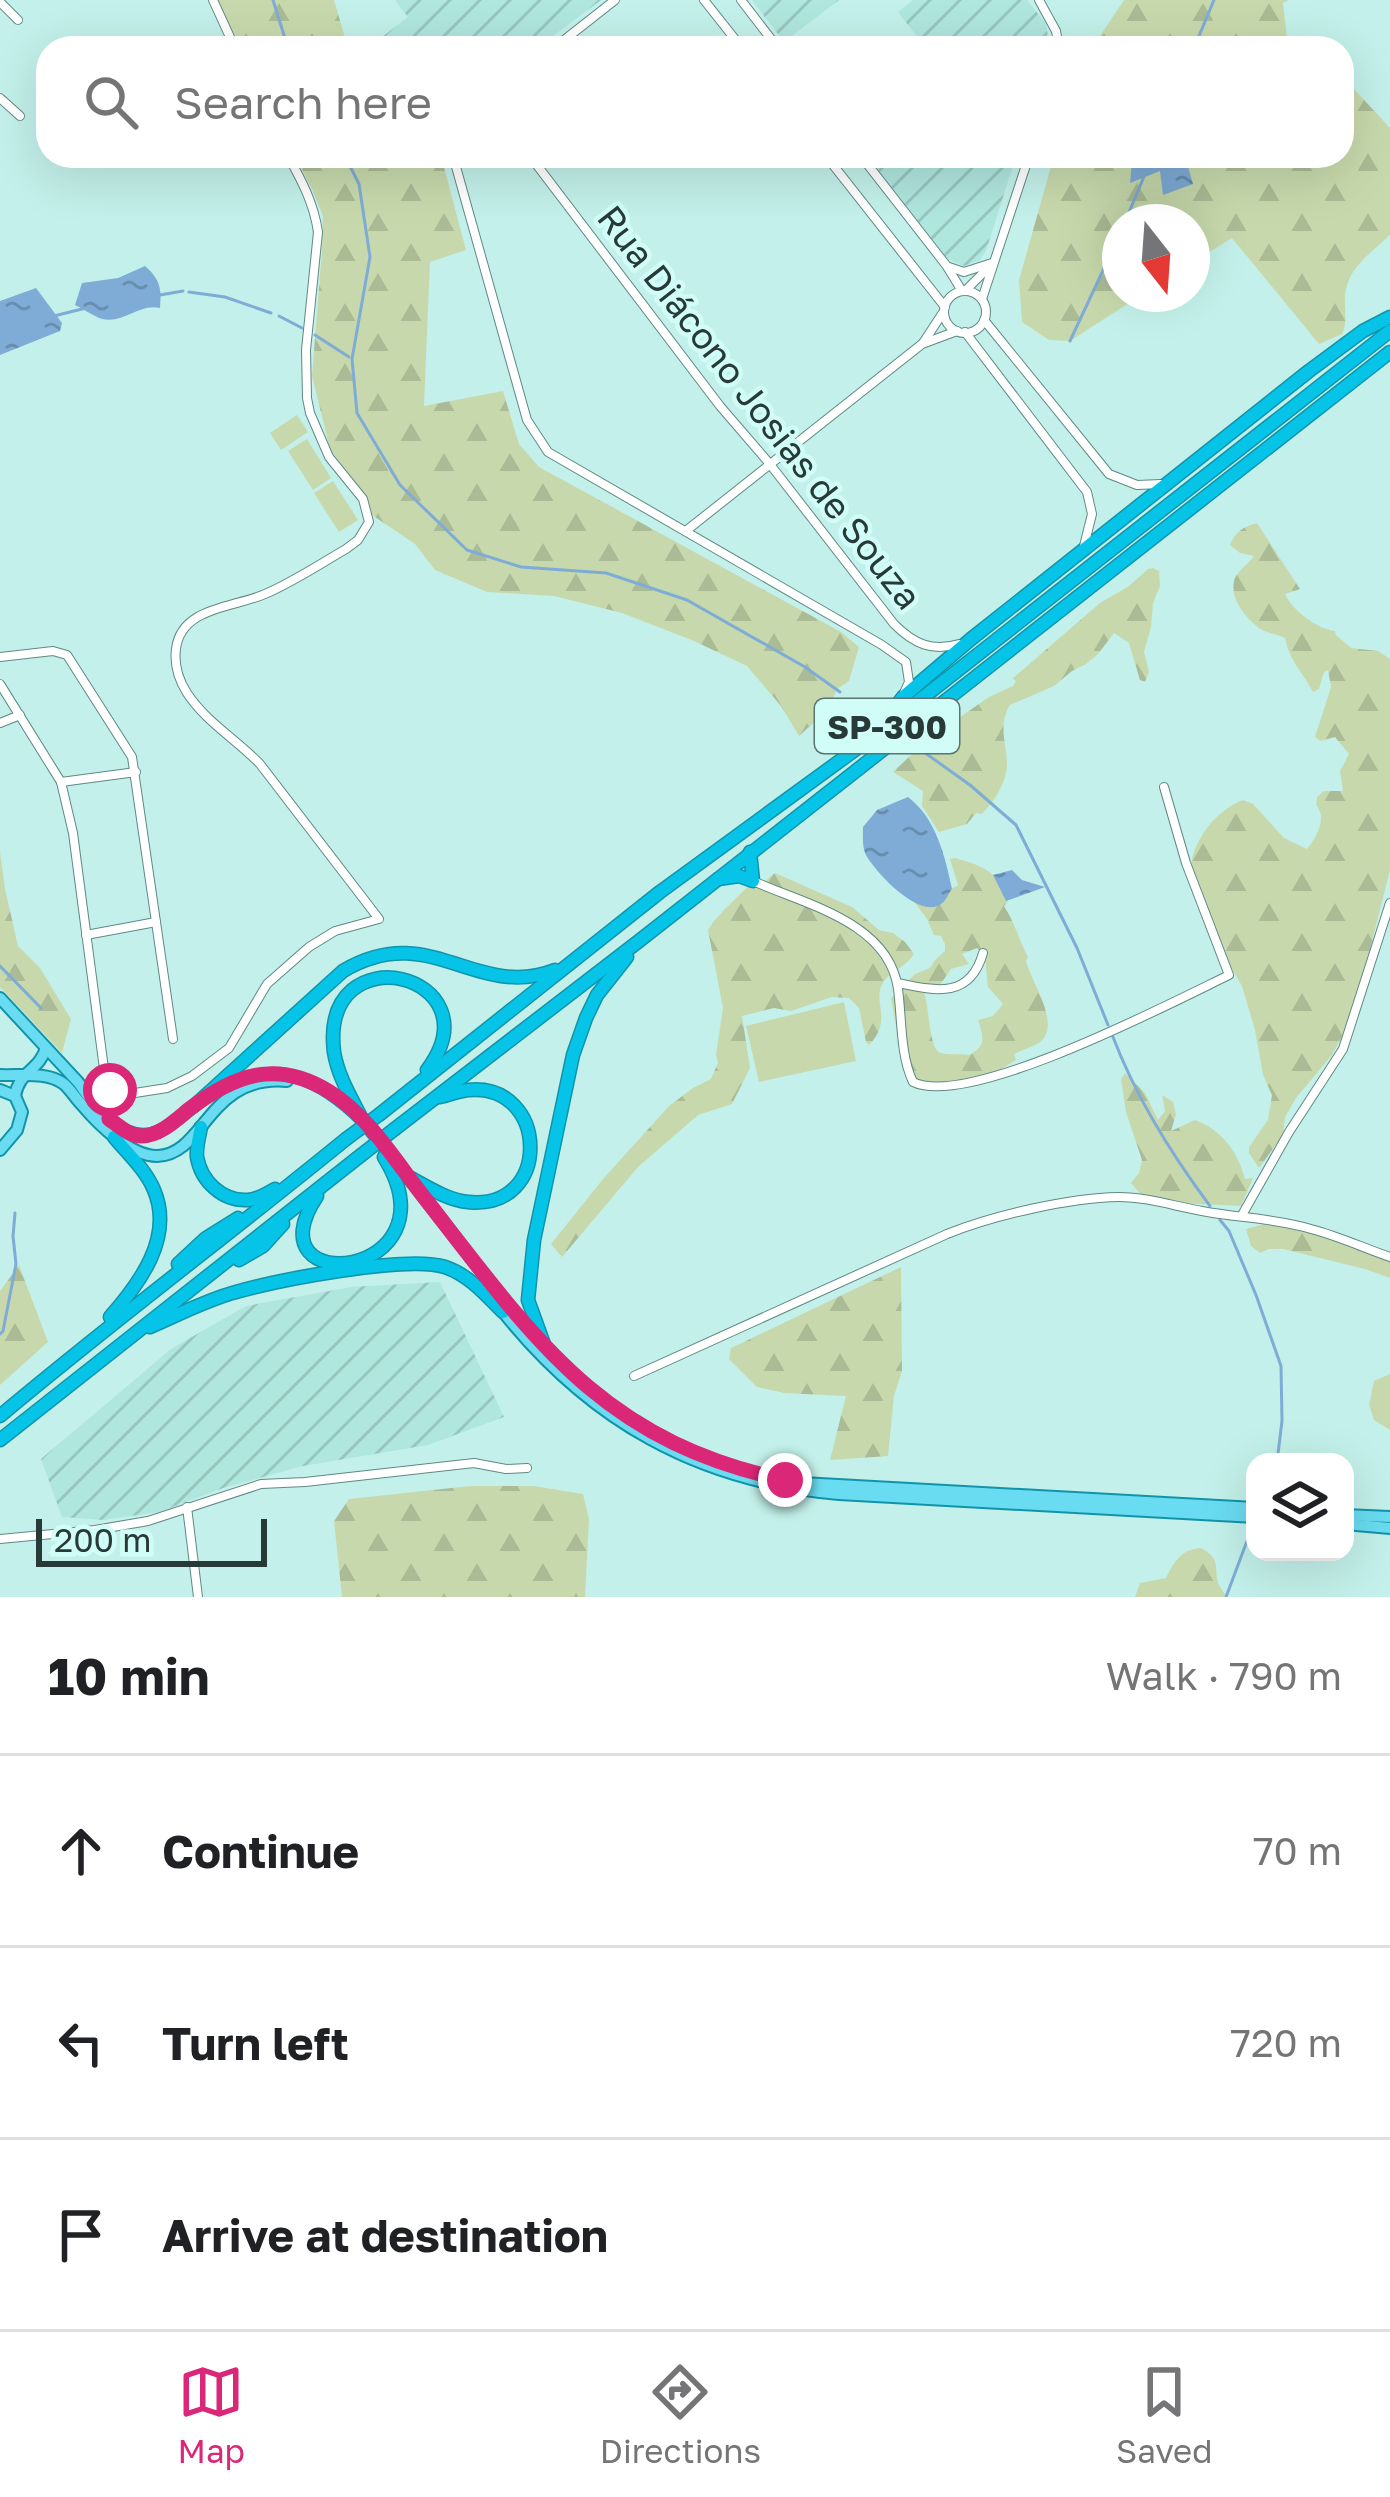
<!DOCTYPE html>
<html lang="en">
<head>
<meta charset="utf-8">
<style>
	:root { --surface:#fff; --page:#f6f6f6; --text:#202124; --muted:#757577; --line:#e0e0e0; --accent:#db2777 }
	body { margin:0; font-family:"Golos Text",sans-serif; background:var(--page); color:var(--text) }
	.controls { position:absolute; right:36px; bottom:36px; display:grid; overflow:hidden; border-radius:24px; box-shadow:0 12px 48px #0002 }
	.controls button { width:108px; height:108px; display:grid; place-items:center; padding:0; border:0; border-bottom:3px solid var(--line); background:var(--surface); color:var(--text); font:60px sans-serif }
	.compass { position:absolute; left:1102px; top:204px; width:108px; height:108px; border-radius:50%; background:var(--surface); box-shadow:0 12px 48px #0002; rotate:163deg }
	.scale { position:absolute; left:36px; bottom:30px; width:231px; box-sizing:border-box; padding-left:12px; border:6px solid #283a38; border-top:0; font-size:33px; line-height:42px; white-space:nowrap; color:#283a38; -webkit-text-stroke:9px #d0fdf7; paint-order:stroke }
	.stop { position:absolute; width:36px; height:36px; margin:-27px; border:9px solid #db2777; border-radius:50%; background:#fff }
	.stop.end { background:#db2777; border-color:#fff; box-shadow:0 3px 12px #0008 }
	.list { margin:0; padding:0; list-style:none }
	h2 { display:flex; justify-content:space-between; align-items:center; height:156px; margin:0; padding:0 48px; font-size:51px }
	h2 small { font-size:39px; font-weight:400; color:var(--muted) }
	.list li { display:grid; grid-template-columns:78px 1fr auto; gap:36px; align-items:center; box-sizing:border-box; height:192px; padding:0 48px; border-top:3px solid var(--line) }
	.list b { display:block; font-size:45px; white-space:nowrap }
	.list em { font-size:39px; font-style:normal; color:var(--muted) }
	.icon { flex:none; width:66px; height:66px; fill:none; stroke:currentColor; stroke-width:2; stroke-linecap:round; stroke-linejoin:round }
	.map { position:relative; flex:none; width:1390px; height:1597px; overflow:hidden }
	.search { position:absolute; background:var(--surface); box-shadow:0 12px 48px #0002; left:36px; right:36px; top:36px; height:132px; display:flex; align-items:center; gap:30px; box-sizing:border-box; padding:0 42px; border-radius:36px; color:var(--muted); font-size:45px }
	.sheet { height:732px; background:var(--surface) }
	nav { display:flex; justify-content:space-around; align-items:center; box-sizing:border-box; height:168px; border-top:3px solid var(--line); background:var(--surface); font-size:33px; color:var(--muted) }
	nav a { display:grid; justify-items:center; gap:6px }
	nav .on { color:var(--accent) }
	.map>svg:first-child { display:block }
	.industrial { fill:url(#industrial-furrows) }
	.green { fill:#c7d9ac }
	.forest { fill:url(#forest-firs); fill-rule:evenodd }
	.water { fill:url(#water-ripples) }
	.lines { fill:none; stroke-linecap:round; stroke-linejoin:round }
	.stream { stroke:#7facd6; stroke-width:3 }
	.minor-casing { stroke:#5f8983; stroke-width:10 }
	.major-casing { stroke:#1194aa; stroke-width:14 }
	.highway-casing { stroke:#1194aa; stroke-width:15 }
	.minor { stroke:#fff; stroke-width:8 }
	.major { stroke:#69dcf1; stroke-width:10 }
	.highway { stroke:#05c4e7; stroke-width:12 }
	.highway-bridge-casing { stroke:#1194aa; stroke-width:15; stroke-linecap:butt }
	.highway-bridge { stroke:#05c4e7; stroke-width:12 }
	.route { stroke:#db2777; stroke-width:15 }
	.labels { text-anchor:middle; dominant-baseline:central; stroke-width:9; stroke-linejoin:round; paint-order:stroke }
	.shield { fill:#d0fdf7; stroke:#5a7471; stroke-width:3 }
	.shield-label { font-size:33px; font-weight:bold; fill:#283a38 }
	.street-label { font-size:36px; fill:#283a38; stroke:#d0fdf7 }
</style>
</head>
<body>
<div class="map">
<svg width="1390" height="1597" viewBox="0 0 1390 1597">
	<defs>
		<pattern id="industrial-furrows" width="10" height="10" patternUnits="userSpaceOnUse" patternTransform="scale(3)"><rect width="10" height="10" fill="#afe6de"/><path d="M-1 1l2-2M0 10L10 0M9 11l2-2" fill="none" stroke="#97c6bf"/></pattern>
		<pattern id="forest-firs" width="22" height="20" patternUnits="userSpaceOnUse" patternTransform="scale(3)"><rect width="22" height="20" fill="#c7d9ac"/><path d="M5 1l3.5 6h-7zM16 11l3.5 6h-7z" fill="#abbb95"/></pattern>
		<pattern id="water-ripples" width="26" height="14" patternUnits="userSpaceOnUse" patternTransform="scale(3)"><rect width="26" height="14" fill="#7facd6"/><path d="M2 4q2-2 4 0t4 0M15 11q2-2 4 0t4 0" fill="none" stroke="#688daf"/></pattern>
	</defs>
	<rect width="100%" height="100%" fill="#c3f0ea"/>
	<g class="industrial">
		<polygon points="395,0 601,0 537,48 391,48 382,37 408,17"/>
		<polygon points="752,0 839,0 784,42"/>
		<polygon points="913,0 1027,0 1046,24 1050,48 926,48 898,12"/>
		<polygon points="878,156 1016,156 986,251 980,260 964,266 948,259 871,161"/>
		<polygon points="440,1282 504,1417 428,1445 303,1466 223,1488 159,1512 104,1520 62,1517 41,1459 171,1349 246,1306 351,1287"/>
	</g>
	<g class="green">
		<polygon points="297,415 308,432 281,450 270,433"/>
		<polygon points="307,439 331,478 313,490 288,451"/>
		<polygon points="333,481 358,520 339,532 314,493"/>
		<polygon points="844,1002 856,1061 759,1082 746,1026"/>
	</g>
	<g class="forest">
		<polygon points="217,0 334,0 348,48 241,48"/>
		<polygon points="1124,0 1289,0 1283,3 1288,48 1092,48"/>
		<path d="M1342,76L1390,128V235C1371,253 1347,268 1345,296C1344,310 1348,321 1342,334L1319,344L1232,238L1192,263V222H1120V294H1143L1070,341L1049,340L1022,322L1019,280L1054,156H1342Z"/>
		<polygon points="295,156 441,156 466,250 430,262 424,406 503,391 519,444 539,467 841,632 859,647 849,681 837,689 828,710 799,736 781,706 747,666 694,641 622,613 554,596 487,592 435,570 415,544 369,513 364,495 330,449 312,376 322,250 323,216 312,189"/>
		<path d="M1257,523L1300,589L1285,594C1292,610 1317,629 1335,631L1336,635L1351,648L1378,651L1390,659V870L1367,961L1346,1029L1332,1055L1296,1098L1285,1117L1283,1135L1259,1168L1249,1153V1147L1268,1120L1272,1095L1263,1075L1255,1030L1242,986L1216,941L1191,867C1193,839 1217,810 1243,800L1253,804L1284,838L1307,849C1315,839 1324,824 1320,812C1315,798 1316,813 1317,797L1324,791H1343L1340,771L1349,754L1335,737L1320,741L1315,737L1331,687L1328,670L1324,672L1319,689L1313,692C1302,671 1290,662 1285,638C1276,633 1267,634 1259,628C1245,617 1228,597 1235,578C1239,570 1249,563 1254,556L1240,553L1230,545C1236,531 1243,527 1257,523Z"/>
		<path d="M1153,568L1159,571L1160,586L1153,603L1151,627L1144,652L1149,672L1145,682L1140,680L1129,643L1114,633L1098,654L1086,664L1072,671L1054,686L1010,705C998,725 1006,741 1007,762C1008,780 995,801 982,814L976,813L967,824L939,832L922,806L923,791L893,772L927,740L989,697L1013,686L1016,681L1013,678L1100,603L1129,586L1148,569Z"/>
		<polygon points="0,852 5,889 18,946 40,968 71,1019 62,1053 0,987"/>
		<path d="M955,858C984,866 999,872 1008,901L1004,906C1015,923 1019,940 1028,957L1026,961C1031,981 1062,1025 1040,1042C1033,1047 1022,1050 1014,1054L1016,1060L983,1080L923,1083L913,1076L901,1054L891,998L915,974L930,968L935,960L945,951V944L941,936L934,935L927,919L912,899C927,891 948,893 958,885L950,859ZM977,948L985,957L988,987L1003,1004L993,1016L978,1020C984,1037 986,1047 969,1055C961,1053 945,1056 939,1052C929,1046 929,1005 924,992L927,987L940,985L951,969L969,964L962,954Z"/>
		<path d="M775,873L852,907L879,930L893,933L905,942L914,954C907,966 894,969 885,980C869,1000 895,1018 869,1045L866,1042L859,1008L849,998L832,997L791,1011L774,1008L742,1016L750,1068L732,1104L698,1115L638,1167L562,1257L551,1244L603,1179L669,1106L693,1088L711,1079L718,1063L716,1055L723,1008L708,930C719,911 741,896 755,878L765,881Z"/>
		<path d="M1125,1073L1145,1093L1158,1120L1165,1111L1162,1095L1173,1102L1176,1114L1171,1131L1195,1120C1222,1130 1238,1152 1245,1179L1253,1178L1241,1206L1160,1202L1143,1197L1131,1183L1139,1173L1142,1160L1126,1112L1121,1079Z"/>
		<polygon points="1276,1221 1390,1257 1390,1278 1365,1269 1283,1249 1269,1249 1260,1253 1251,1246 1246,1229"/>
		<polygon points="19,1265 48,1342 0,1385 0,1291"/>
		<polygon points="901,1267 902,1371 894,1396 888,1456 830,1460 846,1396 784,1393 757,1387 729,1359 731,1348"/>
		<polygon points="1390,1374 1390,1430 1374,1420 1369,1405 1374,1381"/>
		<polygon points="470,1486 534,1486 583,1494 589,1519 585,1597 342,1597 334,1521 349,1499"/>
		<path d="M1201,1548C1221,1559 1214,1566 1218,1583C1219,1586 1225,1594 1227,1597H1135L1140,1583L1166,1578C1174,1562 1181,1549 1201,1548Z"/>
	</g>
	<g class="water">
		<polygon points="1135,156 1185,156 1193,184 1163,195 1160,171 1130,183 1132,162"/>
		<path d="M145,266C160,279 162,289 160,308C139,303 124,324 102,319C93,316 84,309 75,305L82,283L118,278Z"/>
		<polygon points="36,288 62,323 60,331 0,355 0,301"/>
		<path d="M908,797C936,818 945,856 952,889C948,894 946,901 941,904C920,920 876,873 866,855C862,847 863,836 863,827L877,810Z"/>
		<polygon points="1012,870 1022,880 1045,887 1006,901 993,875"/>
	</g>
	<g class="lines">
		<g class="stream">
			<polyline points="273,0 288,48"/>
			<polyline points="1194,48 1214,0"/>
			<polyline points="345,156 359,184 370,257 352,359 357,413 400,485 467,550 521,567 606,573 687,600 805,667 840,692"/>
			<polyline points="1125,222 1145,174"/>
			<polyline points="189,292 225,297 271,313"/>
			<polyline points="160,295 183,291"/>
			<polyline points="54,316 86,308"/>
			<polyline points="279,316 302,328"/>
			<polyline points="315,335 349,357"/>
			<polyline points="1070,341 1120,234"/>
			<polyline points="907,740 970,785 1016,825 1077,948 1108,1025"/>
			<polyline points="0,966 41,1008"/>
			<path d="M1113,1037C1136,1097 1172,1155 1210,1206"/>
			<polyline points="1220,1220 1229,1231 1256,1295 1281,1366 1282,1421 1277,1462"/>
			<polyline points="0,1334 3,1331 16,1264 13,1236 15,1213"/>
			<polyline points="1226,1597 1247,1541"/>
		</g>
		<defs>
			<g id="minor">
				<polyline points="213,0 235,48"/>
				<polyline points="704,0 742,48"/>
				<polyline points="741,0 778,48"/>
				<polyline points="1039,0 1056,31 1059,48"/>
				<polyline points="0,2 18,20"/>
				<polyline points="554,48 615,0"/>
				<polyline points="0,98 20,116"/>
				<polyline points="453,156 527,420 548,452 882,645 906,662 909,682 904,693"/>
				<path d="M530,156L720,406L769,463L894,624C914,644 932,652 959,644"/>
				<polyline points="826,156 945,307"/>
				<polyline points="861,156 946,265 962,291"/>
				<polyline points="949,267 964,272 992,263"/>
				<polyline points="965,291 992,264"/>
				<circle cx="965" cy="312" r="21"/>
				<polyline points="982,299 1029,156"/>
				<polyline points="984,320 1109,474 1137,485 1161,484"/>
				<polyline points="965,332 1087,492 1092,514 1084,546"/>
				<polyline points="923,343 944,311"/>
				<polyline points="687,530 922,344 957,331"/>
				<polyline points="0,657 53,651 67,655 132,757 173,1039"/>
				<polyline points="0,684 61,782 73,833 106,1084 121,1095"/>
				<polyline points="0,723 20,715"/>
				<polyline points="61,782 136,772"/>
				<path d="M753,881C804,904 889,922 898,989C902,1018 900,1055 913,1082C968,1109 1171,1003 1229,975L1186,863L1164,787"/>
				<polyline points="86,935 156,922"/>
				<path d="M898,983C936,991 970,999 983,953"/>
				<path d="M109,1119L108,1109L114,1099L122,1095L167,1088L192,1076L229,1048L267,984L309,947L335,931L379,919L260,764C236,739 206,722 187,693C178,679 174,665 176,649C181,607 233,608 265,594C293,582 320,564 346,549L358,540L369,522L363,499L329,457L310,413L307,398L306,350L318,232C314,204 302,181 288,156"/>
				<polyline points="1242,1215 1289,1132 1343,1049 1390,903"/>
				<path d="M634,1376L947,1234C995,1215 1068,1198 1119,1197C1147,1197 1174,1206 1202,1211C1238,1218 1275,1218 1311,1229C1338,1236 1364,1248 1390,1257"/>
				<polyline points="187,1507 198,1597"/>
				<polyline points="0,1539 95,1530 148,1521 261,1484 305,1482 474,1463 506,1469 527,1468"/>
			</g>
			<g id="major">
				<path d="M0,998L78,1082C94,1106 124,1146 157,1132C172,1126 185,1113 198,1103"/>
				<path d="M0,1075C19,1076 48,1071 64,1084C70,1089 76,1099 82,1105C98,1124 130,1156 157,1156C205,1155 208,1074 287,1081"/>
				<polyline points="0,1090 15,1096 22,1112 17,1130 0,1150"/>
				<path d="M218,1090C275,1057 320,1078 363,1121C398,1164 432,1207 465,1250C561,1375 640,1457 802,1483L1255,1508"/>
				<path d="M15,1096C19,1071 39,1071 46,1048"/>
				<polyline points="89,1098 100,1095 106,1084"/>
				<path d="M500,1308C588,1420 697,1482 839,1494L1255,1517"/>
				<polyline points="1345,1515 1390,1517"/>
				<polyline points="1345,1524 1390,1528"/>
			</g>
			<g id="highway">
				<polyline points="882,724 903,697 971,639 1309,371 1363,331 1390,317"/>
				<polyline points="718,879 739,876 753,881 750,852"/>
				<path d="M194,1106L343,971C430,919 476,1001 555,970"/>
				<polyline points="380,1114 660,892 874,736 1390,331"/>
				<path d="M363,1121C352,1099 338,1077 334,1052C319,930 499,974 427,1070"/>
				<path d="M201,1127C199,1137 196,1147 197,1157C201,1181 222,1201 247,1200C257,1200 266,1194 275,1189"/>
				<polyline points="396,1128 639,941 1390,352"/>
				<path d="M407,1176C426,1186 447,1200 468,1202C553,1211 549,1082 468,1090C459,1091 449,1095 440,1097"/>
				<path d="M317,1196C247,1301 460,1280 384,1157"/>
				<polyline points="239,1260 263,1246 283,1224"/>
				<polyline points="178,1264 206,1238 238,1218"/>
				<path d="M110,1317C140,1283 174,1237 154,1190C146,1170 127,1153 114,1137"/>
				<path d="M150,1327C178,1315 206,1300 236,1292C278,1280 407,1255 445,1267C469,1275 486,1295 503,1312"/>
				<polyline points="545,1347 528,1300 534,1240 573,1055 586,1018 597,995 627,957"/>
				<path d="M0,1416C113,1321 231,1233 346,1139"/>
				<polyline points="0,1440 360,1156"/>
			</g>
		</defs>
		<use href="#minor" class="minor-casing"/>
		<use href="#major" class="major-casing"/>
		<use href="#highway" class="highway-casing"/>
		<use href="#minor" class="minor"/>
		<use href="#major" class="major"/>
		<use href="#highway" class="highway"/>
		<defs>
			<g id="highway-bridge">
				<polyline points="346,1139 380,1114"/>
				<polyline points="360,1156 396,1128"/>
			</g>
		</defs>
		<use href="#highway-bridge" class="highway-bridge-casing"/>
		<use href="#highway-bridge" class="highway-bridge"/>
	</g>
	<g class="lines">
		<path class="route" d="M110,1090L122,1096L110,1104L109,1119C119,1126 128,1135 141,1136C159,1136 175,1121 188,1110C235,1074 277,1059 330,1092C370,1117 398,1165 427,1201C535,1340 602,1441 785,1480"/>
	</g>
	<g class="labels">
		<rect class="shield" x="815" y="699" width="144" height="54" rx="9"/>
		<g class="shield-label">
			<text x="887" y="726">SP-300</text>
		</g>
		<g class="street-label">
			<text transform="translate(760 407) rotate(52)">Rua Diácono Josias de Souza</text>
		</g>
	</g>
</svg>
<div class="controls">
<button><svg class="icon" aria-label="layers" viewBox="0 0 24 24"><path d="M12 4l9 5-9 5-9-5zM3 14l9 5 9-5"/></svg></button>
</div>
<svg class="compass" viewBox="-18 -18 36 36"><path d="M0-13l5 13h-10z" fill="#e53935"/><path d="M0 13l5-13h-10z" fill="#757577"/></svg>
<div class="scale">200 m</div>
<div class="stop" style="left:110px;top:1090px"></div>
<div class="stop end" style="left:785px;top:1480px"></div>
<div class="search"><svg class="icon" aria-label="search" viewBox="0 0 24 24"><circle cx="10" cy="10" r="6"/><path d="M15 15l6 6"/></svg>Search here</div>
</div>
<section class="sheet">
<h2>10 min<small>Walk · 790 m</small></h2>
<ul class="list">
<li><svg class="icon" aria-label="ahead" viewBox="0 0 24 24"><path d="M12 20V5M6 11l6-6 6 6"/></svg><div><b>Continue</b></div><em>70 m</em></li>
<li><svg class="icon" aria-label="left" viewBox="0 0 24 24"><path d="M17 20v-9H6M10 6l-5 5 5 5"/></svg><div><b>Turn left</b></div><em>720 m</em></li>
<li><svg class="icon" aria-label="arrive" viewBox="0 0 24 24"><path d="M6 21V4h12l-3 4 3 4H6"/></svg><div><b>Arrive at destination</b></div></li>
</ul>
</section>
<nav>
<a class="on"><svg class="icon" aria-label="map" viewBox="0 0 24 24"><path d="M3 6l6-2 6 2 6-2v14l-6 2-6-2-6 2zM9 4v14M15 6v14"/></svg>Map</a>
<a><svg class="icon" aria-label="directions" viewBox="0 0 24 24"><path d="M12 3l9 9-9 9-9-9zM9 14v-3h6M13 9l2 2-2 2"/></svg>Directions</a>
<a><svg class="icon" aria-label="saved" viewBox="0 0 24 24"><path d="M7 4h10v16l-5-4-5 4z"/></svg>Saved</a>
</nav>
</body>
</html>
